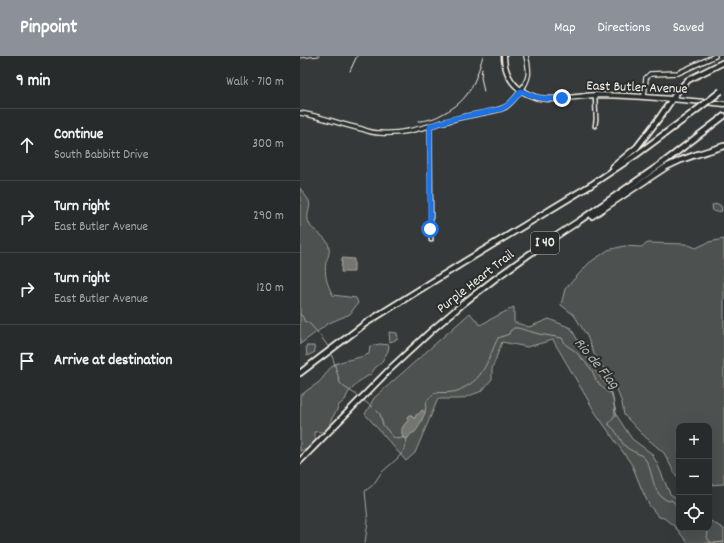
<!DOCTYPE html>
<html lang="en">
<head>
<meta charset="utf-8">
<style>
	:root { --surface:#282b2b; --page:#343737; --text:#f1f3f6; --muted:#a5a7a9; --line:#444747; --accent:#8c9099 }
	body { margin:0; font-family:Dekko,sans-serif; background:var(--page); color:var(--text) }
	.controls { position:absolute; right:12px; bottom:12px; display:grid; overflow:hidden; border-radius:8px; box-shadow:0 4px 16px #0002 }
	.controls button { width:36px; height:36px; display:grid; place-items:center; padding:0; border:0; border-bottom:1px solid var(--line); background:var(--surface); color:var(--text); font:20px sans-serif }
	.stop { position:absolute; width:12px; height:12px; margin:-9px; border:3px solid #1a73e8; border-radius:50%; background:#fff }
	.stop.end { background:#1a73e8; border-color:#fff; box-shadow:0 1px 4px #0008 }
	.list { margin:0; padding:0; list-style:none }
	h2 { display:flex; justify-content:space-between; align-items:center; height:52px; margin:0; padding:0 16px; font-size:17px }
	h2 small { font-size:13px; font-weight:400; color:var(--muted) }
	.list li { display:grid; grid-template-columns:26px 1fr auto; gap:12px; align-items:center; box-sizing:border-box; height:72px; padding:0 16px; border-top:1px solid var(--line) }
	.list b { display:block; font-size:15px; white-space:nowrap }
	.list p { margin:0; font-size:13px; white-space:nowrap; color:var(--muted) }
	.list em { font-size:13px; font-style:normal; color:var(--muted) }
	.icon { flex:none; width:22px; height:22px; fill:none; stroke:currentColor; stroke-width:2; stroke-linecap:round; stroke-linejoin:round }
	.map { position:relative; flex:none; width:424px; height:487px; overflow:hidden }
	header { display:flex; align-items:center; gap:24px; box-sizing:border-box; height:56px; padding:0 20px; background:var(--accent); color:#fff }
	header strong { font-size:19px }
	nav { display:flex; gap:22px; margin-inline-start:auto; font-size:14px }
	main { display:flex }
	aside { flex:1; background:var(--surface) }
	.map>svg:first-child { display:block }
	.green { fill:#4e514f; stroke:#a1a19c }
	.water { fill:#757572; stroke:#a8a7a1 }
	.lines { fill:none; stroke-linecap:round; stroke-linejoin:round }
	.stream { stroke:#a8a7a1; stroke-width:1 }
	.street-casing { stroke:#f4f1e8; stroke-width:5.5 }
	.secondary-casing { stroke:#f4f1e8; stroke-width:6 }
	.primary-casing { stroke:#f4f1e8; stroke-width:7 }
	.highway-casing { stroke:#f4f1e8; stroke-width:8 }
	.street { stroke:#2a2d2e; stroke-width:2.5 }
	.secondary { stroke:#2a2d2e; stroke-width:3.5 }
	.primary { stroke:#2a2d2e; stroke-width:4 }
	.highway { stroke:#2a2d2e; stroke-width:4.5 }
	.rail { stroke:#f4f1e8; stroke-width:1 }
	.highway-bridge-casing { stroke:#f4f1e8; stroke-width:8; stroke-linecap:butt }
	.highway-bridge { stroke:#2a2d2e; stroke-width:4.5 }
	.route { stroke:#1a73e8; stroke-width:5 }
	.labels { text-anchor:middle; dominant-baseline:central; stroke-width:4; stroke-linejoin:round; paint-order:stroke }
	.shield { fill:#2a2d2e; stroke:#b7b6b0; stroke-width:1 }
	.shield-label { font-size:13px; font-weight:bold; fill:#f4f1e8 }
	.street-label { font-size:14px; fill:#f4f1e8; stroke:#2a2d2e }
	.water-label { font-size:15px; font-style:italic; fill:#b4b3ad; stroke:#2a2d2e }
</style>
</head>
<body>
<header>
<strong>Pinpoint</strong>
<nav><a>Map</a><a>Directions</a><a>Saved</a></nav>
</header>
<main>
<aside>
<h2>9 min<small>Walk · 710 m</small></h2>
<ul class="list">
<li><svg class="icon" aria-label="ahead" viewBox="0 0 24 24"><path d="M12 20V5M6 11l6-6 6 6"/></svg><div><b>Continue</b><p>South Babbitt Drive</p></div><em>300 m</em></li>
<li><svg class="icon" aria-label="right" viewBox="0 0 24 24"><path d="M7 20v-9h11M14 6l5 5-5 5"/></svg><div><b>Turn right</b><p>East Butler Avenue</p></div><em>290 m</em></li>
<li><svg class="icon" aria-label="right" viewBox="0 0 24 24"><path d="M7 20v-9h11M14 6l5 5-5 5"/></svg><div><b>Turn right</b><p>East Butler Avenue</p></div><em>120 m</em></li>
<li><svg class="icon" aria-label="arrive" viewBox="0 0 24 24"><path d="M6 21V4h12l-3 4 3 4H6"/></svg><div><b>Arrive at destination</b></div></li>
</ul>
</aside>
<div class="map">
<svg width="424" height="487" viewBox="0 0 424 487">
	<rect width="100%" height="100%" fill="#363939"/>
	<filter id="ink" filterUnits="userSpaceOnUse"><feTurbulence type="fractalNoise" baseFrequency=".025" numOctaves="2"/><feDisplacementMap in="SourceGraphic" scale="8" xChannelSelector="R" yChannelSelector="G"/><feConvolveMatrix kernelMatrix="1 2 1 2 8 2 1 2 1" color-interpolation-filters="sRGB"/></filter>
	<g filter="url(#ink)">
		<g class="green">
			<path d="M0,132C2,136 7,141 9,145C12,152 4,159 10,169C11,172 14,173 16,175C22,180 28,184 29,191C30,197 28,201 26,206C24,218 27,229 33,239L56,242L58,247L50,258L27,268L21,273L0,288Z"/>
			<polygon points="418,148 421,150 422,155 417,156 413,155 412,149"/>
			<polygon points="424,183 424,428 409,429 409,370 379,370 379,422 375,418 364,397 342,378 324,359 322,347 315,329 294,298 287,280 274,259 261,249 265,233 289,207 308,194 324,190 341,191 348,187 386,188 396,192 409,186"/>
			<polygon points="214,251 214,266 229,271 249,263 271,272 285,298 296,316 311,336 317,360 332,383 351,397 357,407 370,438 379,444 379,472 409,472 409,464 424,473 424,487 388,487 374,470 364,462 359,461 349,449 342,434 332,409 295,356 253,284 227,291 202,286 192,313 192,323 182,335 161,343 138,343 115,397 106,405 65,358 74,342 170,257 180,269"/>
			<polygon points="89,276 97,277 98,283 90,286"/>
			<path d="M80,288L89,289L88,295L81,307L75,312L71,318L58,326L53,332L48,337L45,344L39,349L36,356L32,362L27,375C22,377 19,375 14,376C15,381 17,384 17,389L11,392L0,395V340C6,335 12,331 18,327C24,322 29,311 35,308C46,303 58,303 69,298L70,290Z"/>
			<polygon points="6,290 14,290 15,296 7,300"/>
		</g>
		<g class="water">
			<polygon points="42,202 54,203 54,216 41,216"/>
			<path d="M122,354L125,356V357L118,372L114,377H112L107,383L103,382C101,376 101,370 107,366L108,364L107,361L109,359H112L113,362H115L116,359L120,357Z"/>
		</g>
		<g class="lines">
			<g class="stream">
				<polyline points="0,258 3,261 4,265 9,267 18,277"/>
				<polyline points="20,279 29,292"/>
				<polyline points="31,296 40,327 44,331 60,341"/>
				<path d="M134,338L136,337C141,336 147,337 152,336C156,336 160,334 163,332C185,322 188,302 198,282L209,278L210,275L214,272H218L239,278L262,282L266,289L275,295L285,306L292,314L296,324L302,331L307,336L312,337L314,348L315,359L309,367V369C318,375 319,384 326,391C332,396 340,397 345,403C355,417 350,438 369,445L371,444L376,448V451L379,452"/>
				<polyline points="62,343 72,351"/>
				<polyline points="128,343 133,339"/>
				<polyline points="77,355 80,358 83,369 94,382 99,383 104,381"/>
				<polyline points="125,356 127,345"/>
				<polyline points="405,472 408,479 407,481 409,485 413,487 424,486"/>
				<polyline points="65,487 68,465 65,435 73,429 81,417 98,402 105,393 107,382"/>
			</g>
			<defs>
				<g id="street">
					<polyline points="130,70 131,184"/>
					<polyline points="295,70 296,63 295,39"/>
				</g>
				<g id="secondary">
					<polyline points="344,40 346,22 350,18 378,17 415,0"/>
					<path d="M0,57C21,60 41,69 62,73C67,75 74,77 80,77C104,79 128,70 151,64C165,60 179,58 193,55C197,54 203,53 207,50C212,46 216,41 219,37C230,23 230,16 226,0"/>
				</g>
				<path id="primary" d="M204,0C204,13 210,27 221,34C224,37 230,39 235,41C250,46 279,40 296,39C339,39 381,44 424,48"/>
				<g id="highway">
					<polyline points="313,111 337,91 360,61 377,36 388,24 424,6"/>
					<polyline points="292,160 366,111 381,104 395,99 424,90"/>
					<polyline points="0,317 66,267 164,206 291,129 336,99 394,56"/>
					<polyline points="0,405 90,313 131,275 165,246 196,222 238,192 279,165 364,106 424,60"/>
				</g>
			</defs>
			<use href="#street" class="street-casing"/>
			<use href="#secondary" class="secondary-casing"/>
			<use href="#primary" class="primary-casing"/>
			<use href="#highway" class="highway-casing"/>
			<use href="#street" class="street"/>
			<use href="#secondary" class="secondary"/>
			<use href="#primary" class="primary"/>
			<use href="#highway" class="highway"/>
			<g class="rail">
				<polyline points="0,2 19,0"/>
				<polyline points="182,12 181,21 184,36"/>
				<polyline points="50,15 55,4 57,0"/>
				<path d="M118,65C127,65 136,62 144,57C170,44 175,26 183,0"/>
			</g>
			<defs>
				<polyline id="highway-bridge" points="394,56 421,35"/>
			</defs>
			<use href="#highway-bridge" class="highway-bridge-casing"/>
			<use href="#highway-bridge" class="highway-bridge"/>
		</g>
	</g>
	<g class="lines" filter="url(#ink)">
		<path class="route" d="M130,173V70L152,63L201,53C210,49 215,42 221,35L236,41L248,43L262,42"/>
	</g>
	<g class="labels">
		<rect class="shield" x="231" y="176" width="28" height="22" rx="3"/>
		<g class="shield-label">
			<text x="245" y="187">I 40</text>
		</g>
		<g class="street-label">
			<text transform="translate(337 32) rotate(2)">East Butler Avenue</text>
			<text transform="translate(176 226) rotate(-38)">Purple Heart Trail</text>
		</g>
		<g class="water-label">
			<text transform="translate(296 308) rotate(50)">Rio de Flag</text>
		</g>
	</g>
</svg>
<div class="controls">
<button>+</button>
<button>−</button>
<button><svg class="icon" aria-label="locate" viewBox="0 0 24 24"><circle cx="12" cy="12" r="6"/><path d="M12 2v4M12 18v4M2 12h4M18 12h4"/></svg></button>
</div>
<div class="stop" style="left:130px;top:173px"></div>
<div class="stop end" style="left:262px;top:42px"></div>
</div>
</main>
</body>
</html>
